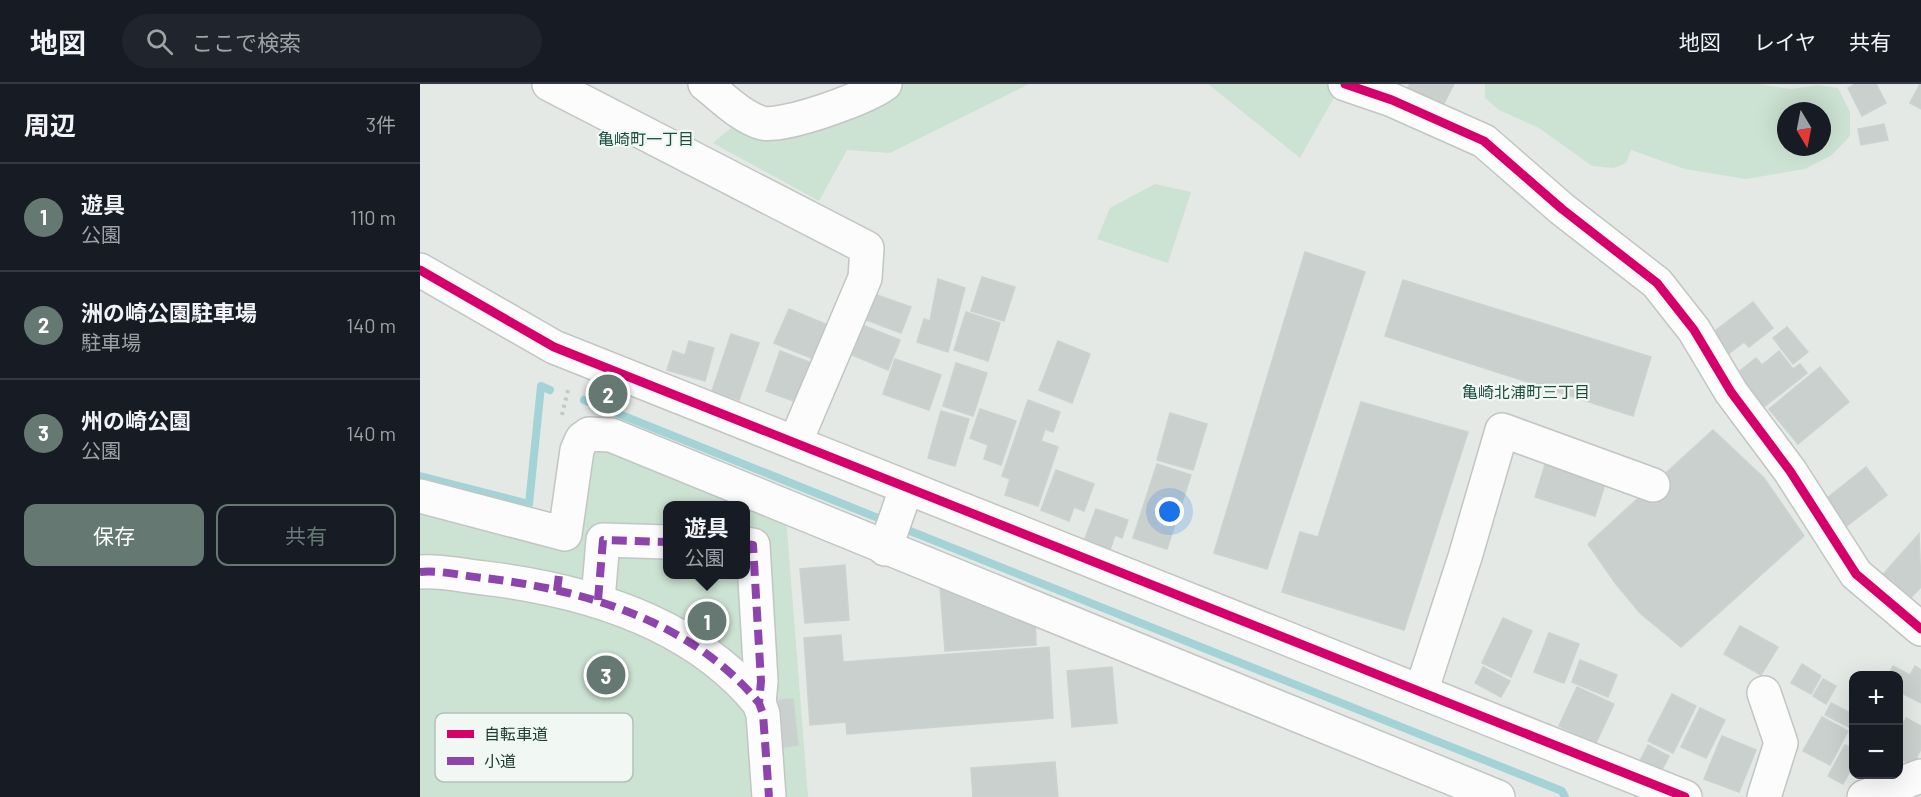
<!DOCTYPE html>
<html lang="ja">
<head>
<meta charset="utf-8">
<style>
	:root { --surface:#171b24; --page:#20242c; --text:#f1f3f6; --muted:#9ea1a6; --line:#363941; --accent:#657972 }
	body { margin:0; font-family:Barlow,"Noto Sans JP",sans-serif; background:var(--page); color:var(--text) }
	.controls { position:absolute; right:18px; bottom:18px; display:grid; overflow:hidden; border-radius:12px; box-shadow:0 6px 24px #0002 }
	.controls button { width:54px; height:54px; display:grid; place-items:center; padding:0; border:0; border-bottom:2px solid var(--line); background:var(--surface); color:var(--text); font:30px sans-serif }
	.compass { position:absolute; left:1357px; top:18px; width:54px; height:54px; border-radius:50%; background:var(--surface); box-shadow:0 6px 24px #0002; rotate:170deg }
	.you { position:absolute; left:750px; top:428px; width:21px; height:21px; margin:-15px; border:4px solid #fff; border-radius:50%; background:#1a73e8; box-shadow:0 0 0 9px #1a73e833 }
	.badge { display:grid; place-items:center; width:39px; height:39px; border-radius:50%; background:var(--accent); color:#fff; font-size:20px; font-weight:700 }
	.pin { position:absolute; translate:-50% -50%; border:3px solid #fff; box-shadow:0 2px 6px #0006 }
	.popup { position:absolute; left:243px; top:417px; width:87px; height:78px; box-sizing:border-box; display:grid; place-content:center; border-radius:12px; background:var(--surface); filter:drop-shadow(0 2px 4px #0005); font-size:20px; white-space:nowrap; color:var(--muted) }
	.popup b { font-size:22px; color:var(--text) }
	.popup::after { content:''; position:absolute; left:50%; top:100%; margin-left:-12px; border:12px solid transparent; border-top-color:var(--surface) }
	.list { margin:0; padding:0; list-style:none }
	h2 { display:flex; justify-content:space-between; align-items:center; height:78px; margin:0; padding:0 24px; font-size:26px }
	h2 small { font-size:20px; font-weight:400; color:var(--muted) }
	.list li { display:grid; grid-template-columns:39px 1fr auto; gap:18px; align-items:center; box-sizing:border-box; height:108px; padding:0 24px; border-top:2px solid var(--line) }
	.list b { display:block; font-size:22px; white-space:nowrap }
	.list p { margin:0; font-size:20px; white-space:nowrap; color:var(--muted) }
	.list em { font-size:20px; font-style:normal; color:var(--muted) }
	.actions { display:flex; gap:12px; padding:18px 24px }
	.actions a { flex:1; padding:14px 0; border:2px solid var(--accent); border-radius:12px; text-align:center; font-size:21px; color:var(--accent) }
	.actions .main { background:var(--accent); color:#fff }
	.icon { flex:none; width:33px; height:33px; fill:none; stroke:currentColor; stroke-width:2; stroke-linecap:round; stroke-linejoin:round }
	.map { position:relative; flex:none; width:1501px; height:713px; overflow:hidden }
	header { display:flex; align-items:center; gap:36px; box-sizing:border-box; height:84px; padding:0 30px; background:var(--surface); border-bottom:2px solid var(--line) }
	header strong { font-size:28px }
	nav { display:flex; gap:33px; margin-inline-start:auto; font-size:21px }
	.search { width:420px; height:54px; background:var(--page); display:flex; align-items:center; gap:15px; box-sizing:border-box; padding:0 21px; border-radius:33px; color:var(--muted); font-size:22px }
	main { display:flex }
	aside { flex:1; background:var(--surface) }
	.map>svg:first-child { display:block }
	.green { fill:#cce2d2; fill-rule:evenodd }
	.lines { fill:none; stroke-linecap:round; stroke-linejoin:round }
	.stream { stroke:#a4d3d7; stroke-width:8 }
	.building { fill:#cad0cd; stroke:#ccd2cf; stroke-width:1.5 }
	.minor-casing { stroke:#c1c6c3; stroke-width:36 }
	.path { stroke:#c1c9c5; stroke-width:4; stroke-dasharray:3 4.5; stroke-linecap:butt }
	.minor { stroke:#fbfcfb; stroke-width:33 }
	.quiet { stroke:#8e44ad; stroke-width:8; stroke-dasharray:15 8; stroke-linecap:butt }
	.cycleway-casing { stroke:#f1f8f4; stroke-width:13 }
	.cycleway { stroke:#d6006c; stroke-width:9 }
	.labels { text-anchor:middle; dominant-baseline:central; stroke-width:4.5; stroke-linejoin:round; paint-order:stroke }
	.neighbourhood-label { font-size:16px; fill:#1d4e40; stroke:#f1f8f4 }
	.key { fill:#f1f8f4; stroke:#b3c0ba; stroke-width:1.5 }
	.key-label { font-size:16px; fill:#213c34 }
</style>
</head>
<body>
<header>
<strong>地図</strong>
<div class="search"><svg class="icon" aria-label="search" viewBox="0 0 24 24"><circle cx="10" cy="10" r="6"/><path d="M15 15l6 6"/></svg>ここで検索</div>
<nav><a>地図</a><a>レイヤ</a><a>共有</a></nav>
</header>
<main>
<aside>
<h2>周辺<small>3件</small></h2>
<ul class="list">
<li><span class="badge">1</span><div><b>遊具</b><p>公園</p></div><em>110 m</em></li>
<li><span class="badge">2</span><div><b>洲の崎公園駐車場</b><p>駐車場</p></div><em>140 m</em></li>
<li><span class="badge">3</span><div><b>州の崎公園</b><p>公園</p></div><em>140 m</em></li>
</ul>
<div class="actions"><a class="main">保存</a><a>共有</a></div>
</aside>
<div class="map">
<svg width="1501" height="713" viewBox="0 0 1501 713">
	<rect width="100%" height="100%" fill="#e4e9e6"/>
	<g class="green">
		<polygon points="468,0 609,0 470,69 427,66 399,117 293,59 317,39"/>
		<polygon points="788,0 913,0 916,10 880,74"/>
		<path d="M1065,0H1338L1371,5L1398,1L1418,4L1430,28V52L1412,71L1385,85L1326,95L1265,85L1211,66L1206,79L1194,84L1172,82L1119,44L1079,26L1065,14ZM1366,27H1402V63H1366Z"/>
		<polygon points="735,100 771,108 748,179 677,155 690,124"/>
		<path d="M186,363L366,433L388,713H0V421L134,456L171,371ZM248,422H326V490H248Z"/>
	</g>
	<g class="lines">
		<g class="stream">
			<polyline points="164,316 468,438"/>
			<polyline points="0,392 109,420 121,302 130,306"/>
			<polyline points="480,443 1142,707 1145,713"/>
		</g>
	</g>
	<g class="building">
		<polygon points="990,0 1034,0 1019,29 984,10"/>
		<polygon points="1435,0 1456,0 1466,19 1442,32 1428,4"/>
		<polygon points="1500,0 1501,0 1501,25 1490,19"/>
		<polygon points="1464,40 1468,56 1441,61 1438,45"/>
		<polygon points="885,168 945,188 847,485 794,469"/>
		<polygon points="562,193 595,203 584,237 551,227"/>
		<polygon points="518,195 545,204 528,268 497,258 504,235 510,237"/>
		<polygon points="983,196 1231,273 1213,332 965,252"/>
		<polygon points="454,210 491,223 481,249 444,235"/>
		<polygon points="1333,218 1353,244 1329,263 1324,258 1303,274 1287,253"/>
		<polygon points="369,225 410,242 396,276 354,259"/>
		<polygon points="546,228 580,239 568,277 534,266"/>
		<polygon points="442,241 480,256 468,286 430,270"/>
		<polygon points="1367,243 1388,268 1373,280 1353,254"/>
		<polygon points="311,250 339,259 319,316 292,307"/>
		<polygon points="269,257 294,264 285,297 247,286 253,267 265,271"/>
		<polygon points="638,257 670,270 652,319 619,306"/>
		<polygon points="360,267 397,281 382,320 346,307"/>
		<polygon points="1359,267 1373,285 1380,280 1387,289 1339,327 1312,293 1336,274 1342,281"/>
		<polygon points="475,275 521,291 509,326 463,310"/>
		<polygon points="536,279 567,289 553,332 523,322"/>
		<polygon points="1400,283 1429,318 1378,360 1349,325"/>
		<polygon points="608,316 640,328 633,348 625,345 621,357 638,363 618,422 585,411 590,395 582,392"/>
		<polygon points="941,318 1048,348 984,546 862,508 880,448 898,453"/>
		<polygon points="560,325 596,337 581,381 564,375 568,361 550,354"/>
		<polygon points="521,327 549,335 535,382 508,374"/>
		<polygon points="750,329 787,340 773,386 737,376"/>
		<polygon points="1293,346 1344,394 1384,452 1261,563 1220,529 1196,500 1168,460"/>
		<polygon points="1126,378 1186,397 1175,432 1115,413"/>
		<polygon points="737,380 771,391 747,465 713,454"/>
		<polygon points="1446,383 1467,411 1424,444 1402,418"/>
		<polygon points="636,386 674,400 664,427 654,423 649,437 621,426"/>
		<polygon points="676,425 708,436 702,454 695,451 690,466 664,457"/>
		<polygon points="1499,450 1501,503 1485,520 1458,496"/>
		<polygon points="425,481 429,536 385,539 380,485"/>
		<polygon points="520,502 615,534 616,561 525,567"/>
		<polygon points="1083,534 1112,547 1091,593 1062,579"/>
		<polygon points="1320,542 1358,563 1341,591 1304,570"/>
		<polygon points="1129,549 1159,560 1144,599 1114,588"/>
		<polygon points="421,551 423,578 629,563 633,634 427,650 426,638 390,641 384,554"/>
		<polygon points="1160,576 1197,591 1188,613 1152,598"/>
		<polygon points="1382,580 1401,592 1391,610 1371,599"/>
		<polygon points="1473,582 1490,591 1495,582 1501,586 1501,619 1478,607 1478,592 1468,592"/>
		<polygon points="692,583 697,639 652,643 647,587"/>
		<polygon points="1063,583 1090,597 1081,613 1055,599"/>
		<polygon points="1403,595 1416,602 1406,620 1393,612"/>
		<polygon points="1157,603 1194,620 1176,659 1139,642"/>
		<polygon points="1252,610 1276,622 1253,669 1228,657"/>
		<polygon points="373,615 378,661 364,663 359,616"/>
		<polygon points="1411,619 1434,631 1433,645 1405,631"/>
		<polygon points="1280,624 1305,636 1286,674 1261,663"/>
		<polygon points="1402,633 1428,647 1410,681 1383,667"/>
		<polygon points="1486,634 1501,642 1501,665 1493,681 1478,674 1478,649"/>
		<polygon points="1302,652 1336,666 1319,708 1284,695"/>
		<polygon points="1228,661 1249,672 1241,688 1220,677"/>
		<polygon points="1425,661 1434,665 1434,689 1430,687 1423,700 1408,692"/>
		<polygon points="635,678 638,713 553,713 551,684"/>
	</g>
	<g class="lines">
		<defs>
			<g id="minor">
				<polyline points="129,0 447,164 445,194 375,359"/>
				<path d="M285,0C302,13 321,33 342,39C364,44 446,14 465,0"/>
				<polyline points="925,0 972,16 1064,57 1142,125 1237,199 1274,246 1311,308 1370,387 1436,490 1501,545"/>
				<polyline points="0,186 134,263 1265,713"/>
				<polyline points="0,412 145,450 157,366 162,355 169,350 191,351 1078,713"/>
				<polyline points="326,460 333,461 341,597 339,619"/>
				<polyline points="465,465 486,405"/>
				<path d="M0,488C21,486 43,492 64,494C165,506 272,537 339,619L343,630L349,713"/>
				<polyline points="178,516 183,456 248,458"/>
				<polyline points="1001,608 1045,473 1082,346 1233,401"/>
				<polyline points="1344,713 1361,659 1344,609"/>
				<polyline points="1444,713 1501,692"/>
			</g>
		</defs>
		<use href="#minor" class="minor-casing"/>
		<polyline class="path" points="142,331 148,306"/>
		<use href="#minor" class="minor"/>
		<g class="quiet">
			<polyline points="326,460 333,461 341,597 339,619"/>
			<path d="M0,488C21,486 43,492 64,494C165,506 272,537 339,619L343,630L349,713"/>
			<polyline points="137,507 139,491"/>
			<polyline points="178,516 183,456 248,458"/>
		</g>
		<defs>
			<g id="cycleway">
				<polyline points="925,0 972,16 1064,57 1142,125 1237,199 1274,246 1311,308 1370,387 1436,490 1501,545"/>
				<polyline points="0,186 134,263 1265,713"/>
			</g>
		</defs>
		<use href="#cycleway" class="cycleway-casing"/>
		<use href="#cycleway" class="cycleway"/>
	</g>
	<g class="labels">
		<g class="neighbourhood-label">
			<text x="226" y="54">亀崎町一丁目</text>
			<text x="1106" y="307">亀崎北浦町三丁目</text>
		</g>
	</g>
	<rect x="15" y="629" width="198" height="69" rx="9" class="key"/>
	<rect x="27" y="646" width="27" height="8" fill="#d6006c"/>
	<rect x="27" y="673" width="27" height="8" fill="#8e44ad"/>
	<g class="key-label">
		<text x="64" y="656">自転車道</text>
		<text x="64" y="683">小道</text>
	</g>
</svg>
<div class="controls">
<button>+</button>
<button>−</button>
</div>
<svg class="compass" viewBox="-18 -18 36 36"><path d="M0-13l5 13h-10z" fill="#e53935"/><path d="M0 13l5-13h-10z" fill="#9ea1a6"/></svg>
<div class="you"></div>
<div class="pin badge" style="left:287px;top:537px">1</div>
<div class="popup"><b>遊具</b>公園</div>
<div class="pin badge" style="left:188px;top:310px">2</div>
<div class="pin badge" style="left:186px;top:591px">3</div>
</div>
</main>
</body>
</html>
